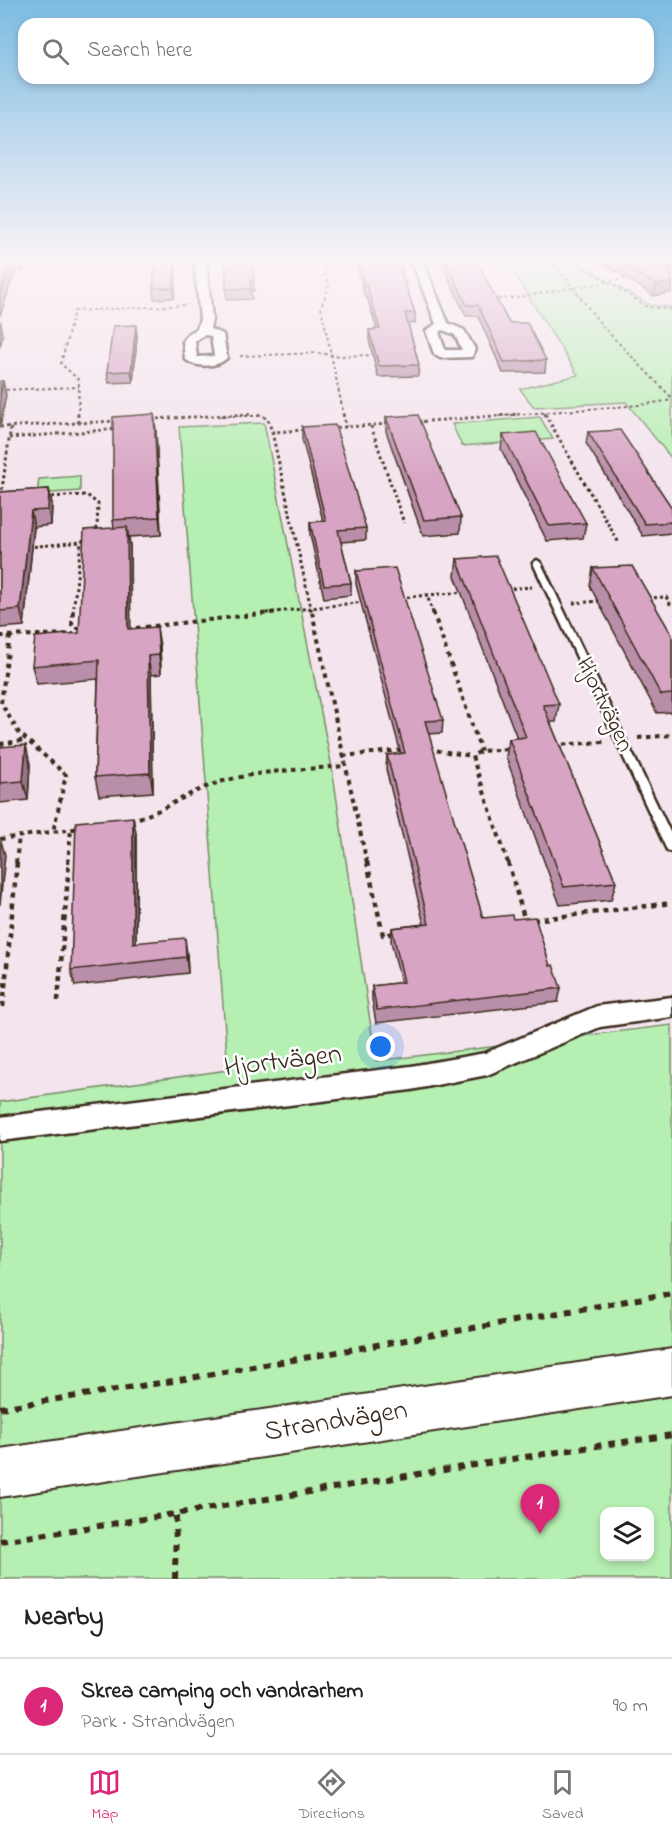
<!DOCTYPE html>
<html lang="en">
<head>
<meta charset="utf-8">
<style>
	:root { --surface:#fff; --page:#f2f2f2; --text:#222; --muted:#767676; --line:#e0e0e0; --accent:#db2777 }
	body { margin:0; font-family:"Indie Flower",sans-serif; background:var(--page); color:var(--text) }
	.controls { position:absolute; right:18px; bottom:18px; display:grid; overflow:hidden; border-radius:12px; box-shadow:0 3px 9px #0003 }
	.controls button { width:54px; height:54px; display:grid; place-items:center; padding:0; border:0; border-bottom:2px solid var(--line); background:var(--surface); color:var(--text); font:30px sans-serif }
	.you { position:absolute; left:381px; top:1047px; width:21px; height:21px; margin:-15px; border:4px solid #fff; border-radius:50%; background:#1a73e8; box-shadow:0 0 0 9px #1a73e833 }
	.badge { display:grid; place-items:center; width:39px; height:39px; border-radius:50%; background:var(--accent); color:#fff; font-size:20px; font-weight:700 }
	.pin { position:absolute; translate:-50% -50px; filter:drop-shadow(0 2px 3px #0008) }
	.pin::after { content:''; position:absolute; top:32px; width:21px; height:18px; background:inherit; clip-path:polygon(0 0,100% 0,50% 100%) }
	.list { margin:0; padding:0; list-style:none }
	h2 { display:flex; justify-content:space-between; align-items:center; height:78px; margin:0; padding:0 24px; font-size:26px }
	h2 small { font-size:20px; font-weight:400; color:var(--muted) }
	.list li { display:grid; grid-template-columns:39px 1fr auto; gap:18px; align-items:center; box-sizing:border-box; height:96px; padding:0 24px; border-top:2px solid var(--line) }
	.list b { display:block; font-size:22px; white-space:nowrap }
	.list p { margin:0; font-size:20px; white-space:nowrap; color:var(--muted) }
	.list em { font-size:20px; font-style:normal; color:var(--muted) }
	.icon { flex:none; width:33px; height:33px; fill:none; stroke:currentColor; stroke-width:2; stroke-linecap:round; stroke-linejoin:round }
	.map { position:relative; flex:none; width:672px; height:1579px; overflow:hidden }
	.search { position:absolute; background:var(--surface); box-shadow:0 3px 9px #0003; left:18px; right:18px; top:18px; height:66px; display:flex; align-items:center; gap:15px; box-sizing:border-box; padding:0 21px; border-radius:18px; color:var(--muted); font-size:22px }
	.sheet { height:174px; background:var(--surface) }
	nav { display:flex; justify-content:space-around; align-items:center; box-sizing:border-box; height:84px; border-top:2px solid var(--line); background:var(--surface); font-size:16px; color:var(--muted) }
	nav a { display:grid; justify-items:center; gap:3px }
	nav .on { color:var(--accent) }
	.map>svg:first-child { display:block }
	.green { fill:#b6efb2; stroke:#788c68; stroke-width:1.5; fill-rule:evenodd }
	.lines { fill:none; stroke-linecap:round; stroke-linejoin:round }
	.lane-casing { stroke:#3b2a1e; stroke-width:5 }
	.street-casing { stroke:#3b2a1e; stroke-width:5 }
	.secondary-casing { stroke:#3b2a1e; stroke-width:4 }
	.path-far4 { stroke:#3b2a1e; stroke-width:2; stroke-dasharray:3 3; stroke-linecap:butt }
	.path-far3 { stroke:#3b2a1e; stroke-width:3; stroke-dasharray:3 3; stroke-linecap:butt }
	.path-far2 { stroke:#3b2a1e; stroke-width:4; stroke-dasharray:4.5 4.5; stroke-linecap:butt }
	.path-far1 { stroke:#3b2a1e; stroke-width:4.5; stroke-dasharray:5 5; stroke-linecap:butt }
	.path { stroke:#3b2a1e; stroke-width:6; stroke-dasharray:7 7; stroke-linecap:butt }
	.lane { fill:#fff; fill-rule:evenodd }
	.street { fill:#fff; fill-rule:evenodd }
	.secondary { fill:#fff; fill-rule:evenodd }
	.wall { fill:#b98ea8; stroke:#3b2a1e; stroke-width:1.5 }
	.shaded-wall { fill:#967488; stroke:#3b2a1e; stroke-width:1.5 }
	.building { fill:#d7a5c3; stroke:#3b2a1e; stroke-width:1.5 }
	.labels { text-anchor:middle; dominant-baseline:central; stroke-width:5; stroke-linejoin:round; paint-order:stroke }
	.street-label { font-size:24px; fill:#3b2a1e; stroke:#fff }
	.near-street-label { font-size:28px; fill:#3b2a1e; stroke:#fff }
</style>
</head>
<body>
<div class="map">
<svg width="672" height="1579" viewBox="0 0 672 1579">
	<rect width="100%" height="100%" fill="#f3e4ed"/>
	<filter id="ink" filterUnits="userSpaceOnUse"><feTurbulence type="fractalNoise" baseFrequency=".0167" numOctaves="2"/><feDisplacementMap in="SourceGraphic" scale="12" xChannelSelector="R" yChannelSelector="G"/><feConvolveMatrix kernelMatrix="1 2 1 2 8 2 1 2 1" color-interpolation-filters="sRGB"/></filter>
	<g filter="url(#ink)">
		<g class="green">
			<polygon points="505,259 569,259 650,305 672,307 672,459 626,402 534,407 520,389 578,375"/>
			<polygon points="540,417 553,439 462,446 452,424"/>
			<path d="M264,423L332,768L376,1061L672,1025V1579H0V1102L228,1070L179,427ZM604,1512H650V1556H604Z"/>
			<polygon points="80,476 80,491 37,494 39,479"/>
		</g>
		<g class="lines">
			<defs>
				<polygon id="lane" points="537,560 541,563 672,836 672,852 668,851 666,848 533,563"/>
				<g id="street">
					<path d="M194,259H206L212,319L210,329L223,334L227,358C217,368 195,368 185,359L183,341L189,333L197,329L200,319ZM205,335L211,336L214,356L197,357L195,341Z"/>
					<path d="M411,259H422L448,323L464,330L475,349L472,357L440,358L434,354L426,331L436,324ZM443,330L455,335L462,350H445L439,332Z"/>
					<polygon points="672,997 672,1017 600,1027 487,1075 411,1090 0,1141 0,1117 411,1066 485,1053 597,1006"/>
				</g>
				<polygon id="secondary" points="672,1349 672,1395 0,1497 0,1449"/>
			</defs>
			<use href="#lane" class="lane-casing"/>
			<use href="#street" class="street-casing"/>
			<use href="#secondary" class="secondary-casing"/>
			<g class="path-far4">
				<polyline points="551,259 603,327 672,398"/>
				<polyline points="574,259 647,307 672,309"/>
				<polyline points="492,299 514,298 630,278"/>
				<polyline points="240,356 318,353 340,356 376,355"/>
				<polyline points="0,390 79,387"/>
				<polyline points="544,413 546,416"/>
				<polyline points="78,416 79,380 61,364 74,311 188,305"/>
				<polyline points="221,416 261,416"/>
				<polyline points="344,416 321,307 329,286 324,271 330,266 360,264"/>
				<polyline points="499,416 640,405 672,400"/>
			</g>
			<g class="path-far3">
				<polyline points="258,414 268,419 272,432 305,430"/>
				<polyline points="343,414 346,427"/>
				<polyline points="545,414 619,543"/>
				<polyline points="151,419 253,414"/>
				<polyline points="417,422 519,414"/>
				<polyline points="78,423 78,414"/>
				<polyline points="371,426 404,523"/>
				<polyline points="0,427 116,421"/>
				<polyline points="331,428 389,424"/>
				<polyline points="272,432 312,613"/>
				<polyline points="9,438 116,429"/>
				<polyline points="1,496 11,426"/>
				<polyline points="46,497 87,495 98,504 97,530 94,532"/>
				<polyline points="28,547 81,542"/>
				<polyline points="506,589 532,587"/>
				<polyline points="401,598 427,595"/>
				<polyline points="648,598 666,597 672,607"/>
				<polyline points="573,603 601,601"/>
				<polyline points="73,613 81,542 85,539"/>
				<polyline points="266,613 364,602"/>
				<polyline points="433,613 427,595 466,592"/>
			</g>
			<g class="path-far2">
				<polyline points="73,612 72,625 82,630"/>
				<polyline points="312,612 367,863"/>
				<polyline points="433,612 481,751"/>
				<polyline points="127,629 279,612"/>
				<polyline points="0,636 75,634"/>
				<polyline points="10,636 1,703 19,733 66,775 53,832"/>
				<polyline points="638,738 672,735"/>
				<polyline points="0,744 26,740"/>
				<polyline points="554,745 604,742"/>
				<polyline points="428,749 472,756"/>
				<polyline points="343,756 403,750"/>
				<path d="M130,820C160,814 183,795 211,785C254,770 300,770 345,766"/>
				<polyline points="0,839 81,828"/>
				<polyline points="16,863 19,836"/>
				<polyline points="68,863 71,829"/>
				<polyline points="508,863 472,756 481,751 511,749"/>
			</g>
			<g class="path-far1">
				<polyline points="367,862 383,935 396,933"/>
				<polyline points="508,862 525,921"/>
				<polyline points="533,920 672,903"/>
				<polyline points="58,1001 69,862"/>
				<polyline points="3,1007 17,862"/>
			</g>
			<g class="path">
				<polyline points="0,1408 179,1380 672,1293"/>
				<path d="M0,1541C224,1508 447,1467 672,1435"/>
				<polyline points="175,1579 176,1515"/>
			</g>
			<use href="#lane" class="lane"/>
			<use href="#street" class="street"/>
			<use href="#secondary" class="secondary"/>
		</g>
		<g class="wall">
			<polygon points="0,259 27,259 23,271 15,271"/>
			<polygon points="126,259 156,259 156,260 126,261"/>
			<polygon points="252,259 254,291 251,291 252,299 227,300 226,289"/>
			<polygon points="355,259 399,259 402,269 402,276 415,313 415,323 408,324 419,365 418,376 378,377 369,340 369,330 377,329 367,297 365,297"/>
			<polygon points="440,259 475,259 509,323 546,360 545,372 503,373 478,316 466,316"/>
			<polygon points="597,259 656,259 672,270 672,292 654,296"/>
			<polygon points="659,259 672,259 672,268"/>
			<polygon points="176,272 174,298 154,299 153,288"/>
			<polygon points="137,336 133,382 109,383 107,372"/>
			<polygon points="154,414 156,431 161,535 129,537 130,545 130,629 160,646 161,674 151,675 153,792 99,796 95,777 98,679 37,684 32,666 79,633 114,528 113,520"/>
			<polygon points="386,417 461,517 460,533 423,536 386,431"/>
			<polygon points="302,427 366,528 366,540 341,542 351,583 351,595 324,598 310,534 310,522 323,521 302,439"/>
			<polygon points="588,432 672,508 672,533 643,536 586,443"/>
			<polygon points="503,435 586,523 583,538 547,541 501,449"/>
			<polygon points="49,489 52,504 51,525 34,527 24,626 0,628 0,492"/>
			<polygon points="457,559 559,704 556,722 550,722 616,882 611,900 560,905 506,757 509,739 517,738 455,576"/>
			<polygon points="593,568 672,635 672,712 657,713 590,586"/>
			<polygon points="356,571 443,720 442,733 428,734 483,918 513,919 550,966 561,988 558,1002 376,1023 372,999 372,986 401,983 391,941 392,928 424,924 386,769 387,755 401,754 356,584"/>
			<polygon points="0,747 30,764 28,800 0,803"/>
			<polygon points="136,833 136,943 187,954 188,973 75,986 71,970"/>
		</g>
		<g class="shaded-wall">
			<polygon points="12,259 15,271 0,316 0,294"/>
			<polygon points="21,259 27,259 23,271"/>
			<polygon points="175,262 176,272 174,298 173,288"/>
			<polygon points="672,282 672,292 654,296 656,285"/>
			<polygon points="1,322 3,336 0,347 0,324"/>
			<polygon points="136,325 137,336 133,382 131,371"/>
			<polygon points="3,381 6,395 0,428 0,396"/>
			<polygon points="154,414 156,431 161,535 159,517"/>
			<polygon points="49,489 52,504 51,525 48,510"/>
			<polygon points="31,511 34,527 24,626 20,609"/>
			<polygon points="127,527 130,545 131,648 128,629"/>
			<polygon points="157,627 160,646 161,674 159,655"/>
			<polygon points="148,656 151,675 153,792 150,773"/>
			<polygon points="26,745 30,764 28,800 23,781"/>
			<polygon points="133,817 136,833 136,959 133,943"/>
			<polygon points="1,841 5,855 0,905 0,847"/>
			<polygon points="185,938 187,954 188,973 186,957"/>
		</g>
		<g class="building">
			<polygon points="0,259 12,259 0,294"/>
			<polygon points="226,259 252,259 254,280 251,280 251,289 226,289"/>
			<polygon points="358,259 399,259 402,269 400,269 415,313 405,313 419,365 379,366 369,330 380,329 367,286 365,286"/>
			<polygon points="445,259 475,259 509,323 527,323 546,360 504,362 478,305 467,305"/>
			<polygon points="614,259 656,259 672,270 672,282 656,285"/>
			<polygon points="155,262 175,262 173,288 153,288"/>
			<polygon points="136,325 131,371 107,372 113,326"/>
			<polygon points="0,381 3,381 0,396"/>
			<polygon points="154,414 159,517 113,520 113,417"/>
			<polygon points="418,415 461,517 424,520 386,417"/>
			<polygon points="335,425 366,528 338,530 351,583 324,585 310,522 326,521 302,427"/>
			<polygon points="620,430 672,508 672,522 645,524 588,432"/>
			<polygon points="536,432 586,523 549,526 503,435"/>
			<polygon points="49,489 48,510 31,511 20,609 0,611 0,492"/>
			<polygon points="127,527 128,629 157,627 159,655 148,656 150,773 95,777 99,660 32,666 35,637 79,633 84,530"/>
			<polygon points="496,556 559,704 543,705 616,882 564,887 509,739 526,737 457,559"/>
			<polygon points="632,566 672,635 672,694 661,695 593,568"/>
			<polygon points="395,568 443,720 425,721 483,918 512,915 513,919 535,917 550,966 553,965 561,988 377,1010 372,986 404,982 392,928 429,924 387,755 405,753 356,571"/>
			<polygon points="26,745 23,781 0,783 0,747"/>
			<polygon points="133,817 133,943 185,938 186,957 71,970 76,822"/>
		</g>
	</g>
	<linearGradient id="sky" x2="0" y2="1"><stop stop-color="#7cbce2"/><stop offset="0.54" stop-color="#faf3f7"/><stop offset="1" stop-color="#faf3f7" stop-opacity="0"/></linearGradient>
	<rect width="672" height="480" fill="url(#sky)"/>
	<g class="labels">
		<g class="street-label">
			<text transform="translate(604 705) rotate(64)">Hjortvägen</text>
		</g>
		<g class="near-street-label">
			<text transform="translate(283 1062) rotate(-7)">Hjortvägen</text>
			<text transform="translate(336 1422) rotate(-9)">Strandvägen</text>
		</g>
	</g>
</svg>
<div class="controls">
<button><svg class="icon" aria-label="layers" viewBox="0 0 24 24"><path d="M12 4l9 5-9 5-9-5zM3 14l9 5 9-5"/></svg></button>
</div>
<div class="you"></div>
<div class="pin badge" style="left:540px;top:1534px">1</div>
<div class="search"><svg class="icon" aria-label="search" viewBox="0 0 24 24"><circle cx="10" cy="10" r="6"/><path d="M15 15l6 6"/></svg>Search here</div>
</div>
<section class="sheet">
<h2>Nearby<small></small></h2>
<ul class="list">
<li><span class="badge">1</span><div><b>Skrea camping och vandrarhem</b><p>Park · Strandvägen</p></div><em>90 m</em></li>
</ul>
</section>
<nav>
<a class="on"><svg class="icon" aria-label="map" viewBox="0 0 24 24"><path d="M3 6l6-2 6 2 6-2v14l-6 2-6-2-6 2zM9 4v14M15 6v14"/></svg>Map</a>
<a><svg class="icon" aria-label="directions" viewBox="0 0 24 24"><path d="M12 3l9 9-9 9-9-9zM9 14v-3h6M13 9l2 2-2 2"/></svg>Directions</a>
<a><svg class="icon" aria-label="saved" viewBox="0 0 24 24"><path d="M7 4h10v16l-5-4-5 4z"/></svg>Saved</a>
</nav>
</body>
</html>
